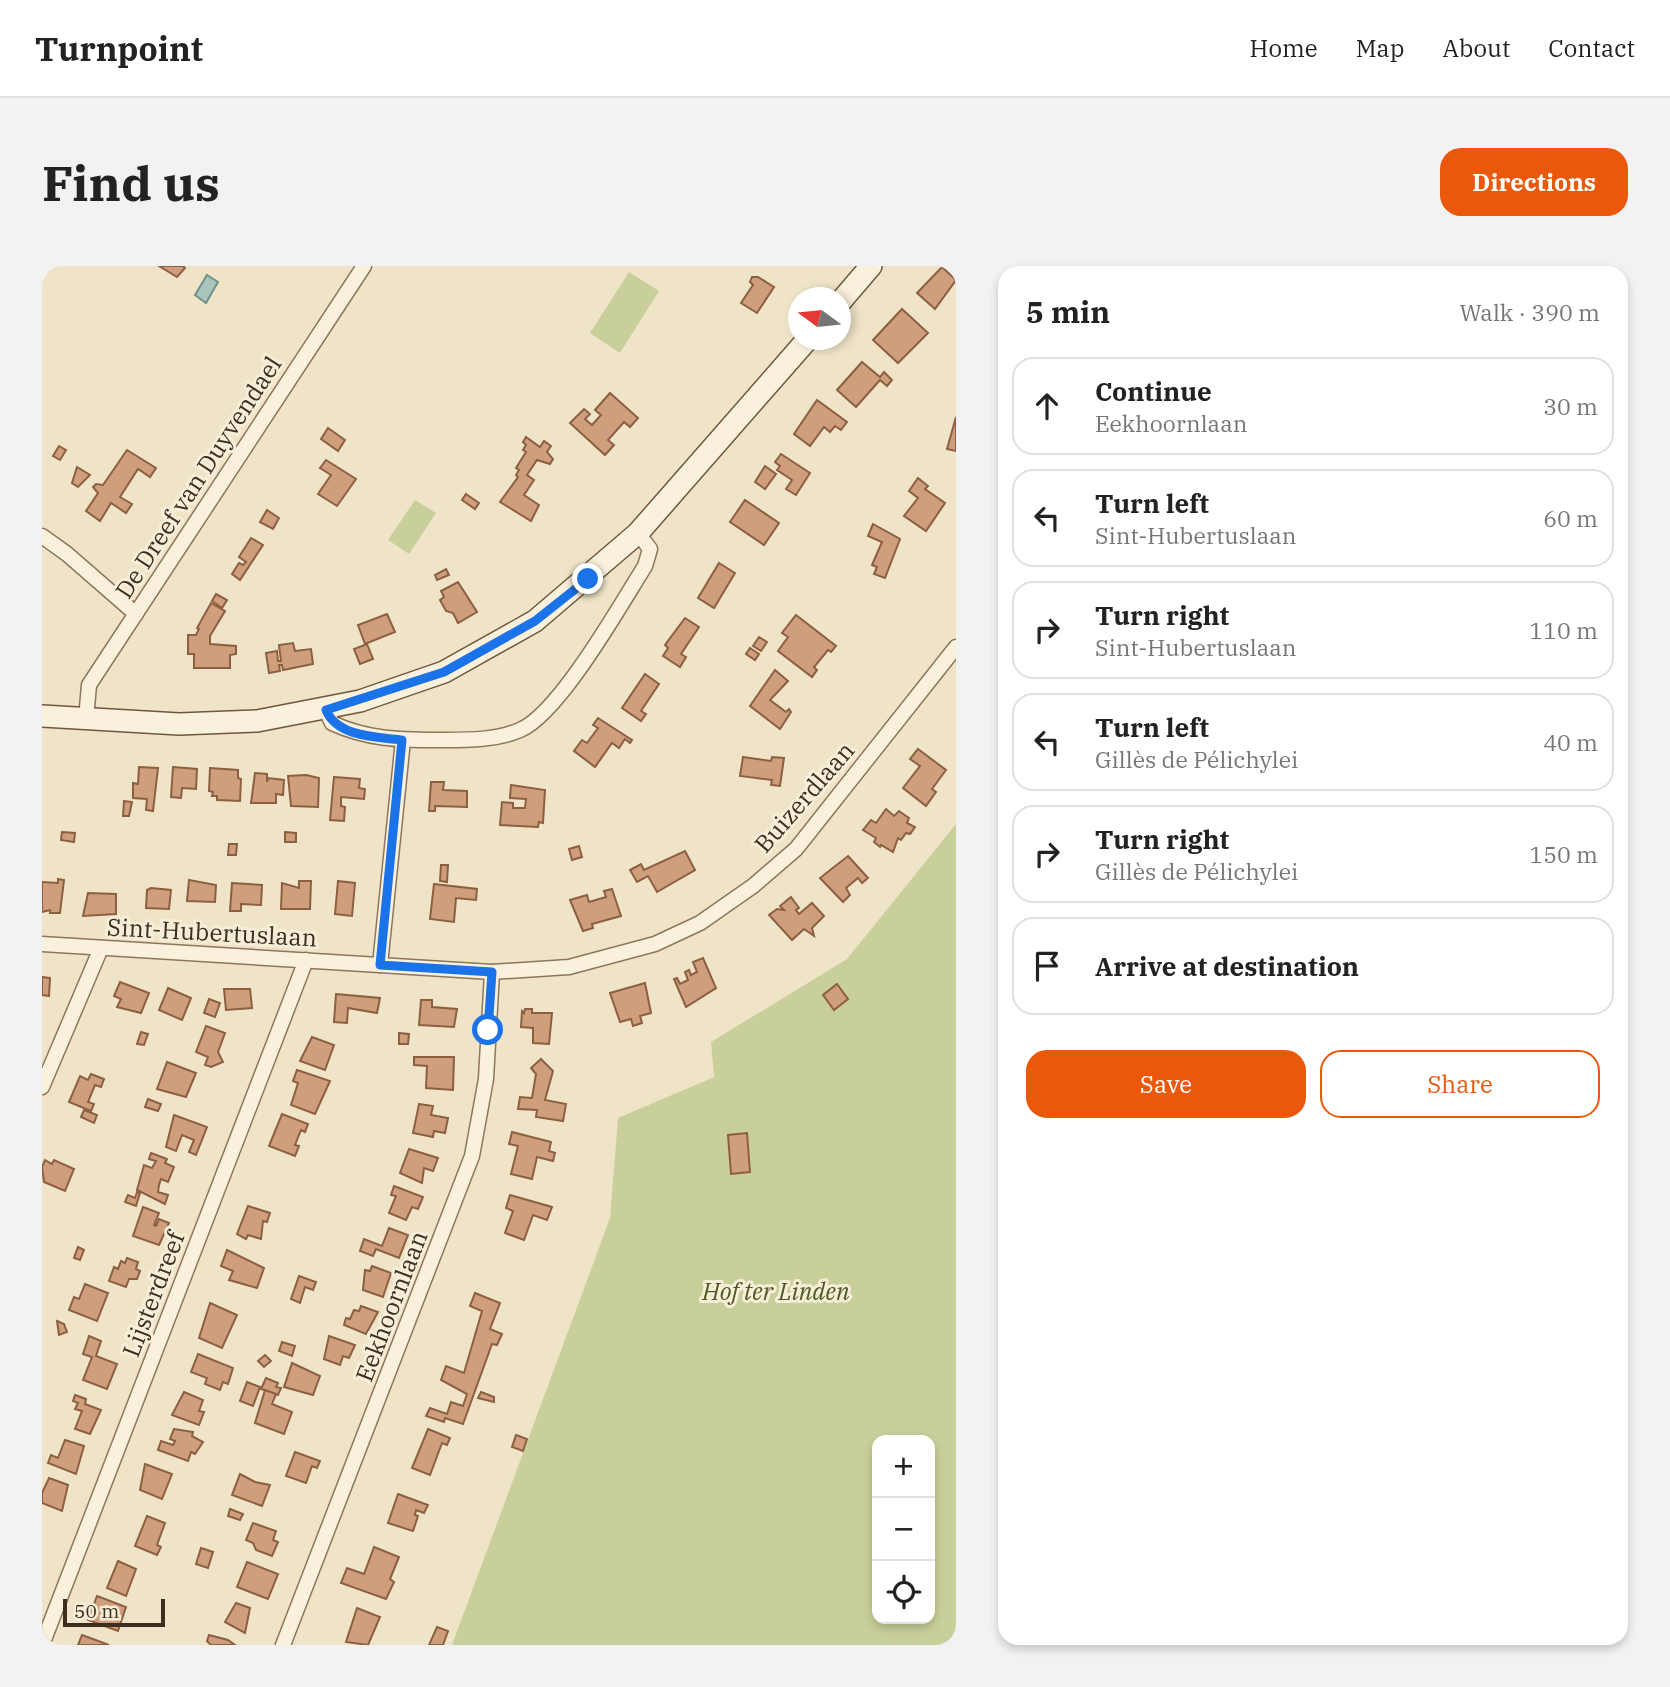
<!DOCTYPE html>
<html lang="en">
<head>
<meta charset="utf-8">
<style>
	:root { --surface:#fff; --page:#f2f2f2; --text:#222; --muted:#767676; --line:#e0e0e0; --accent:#ea580c }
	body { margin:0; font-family:"IBM Plex Serif",serif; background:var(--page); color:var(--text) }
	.controls { position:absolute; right:21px; bottom:21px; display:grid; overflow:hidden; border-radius:14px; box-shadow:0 4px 10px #0003 }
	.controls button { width:63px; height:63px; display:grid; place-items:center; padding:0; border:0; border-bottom:2px solid var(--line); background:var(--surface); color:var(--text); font:35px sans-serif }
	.compass { position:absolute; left:746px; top:21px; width:63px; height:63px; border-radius:50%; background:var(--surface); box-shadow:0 4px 10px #0003; rotate:285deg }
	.scale { position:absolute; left:21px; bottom:18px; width:102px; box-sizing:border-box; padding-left:7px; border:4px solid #3d2e20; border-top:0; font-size:19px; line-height:24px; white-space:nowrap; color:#3d2e20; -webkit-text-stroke:5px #f7eed8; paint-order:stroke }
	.stop { position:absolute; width:21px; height:21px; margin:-16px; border:5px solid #1a73e8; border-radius:50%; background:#fff }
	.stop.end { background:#1a73e8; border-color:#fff; box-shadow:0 2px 7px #0008 }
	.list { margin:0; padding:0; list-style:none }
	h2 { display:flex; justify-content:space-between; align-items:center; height:91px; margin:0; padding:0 28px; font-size:30px }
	h2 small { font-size:23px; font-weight:400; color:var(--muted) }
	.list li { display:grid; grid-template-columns:46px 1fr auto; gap:21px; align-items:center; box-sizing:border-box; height:98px; margin:0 14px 14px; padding:0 14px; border:2px solid var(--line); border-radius:21px }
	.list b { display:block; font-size:26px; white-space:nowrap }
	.list p { margin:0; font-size:23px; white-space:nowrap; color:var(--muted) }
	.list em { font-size:23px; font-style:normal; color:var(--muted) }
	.actions { display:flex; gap:14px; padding:21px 28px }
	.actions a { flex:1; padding:16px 0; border:2px solid var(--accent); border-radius:21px; text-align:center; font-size:24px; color:var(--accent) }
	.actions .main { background:var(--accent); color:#fff }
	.icon { flex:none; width:38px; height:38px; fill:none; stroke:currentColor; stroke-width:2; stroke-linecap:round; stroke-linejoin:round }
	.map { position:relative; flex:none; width:914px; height:1379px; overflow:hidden; border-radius:21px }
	header { display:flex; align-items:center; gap:42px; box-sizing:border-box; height:98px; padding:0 35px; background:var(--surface); border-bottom:2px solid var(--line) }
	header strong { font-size:33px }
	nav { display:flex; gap:38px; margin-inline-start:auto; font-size:24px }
	.intro { display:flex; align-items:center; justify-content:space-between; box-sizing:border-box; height:168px; padding:0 42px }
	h1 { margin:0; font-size:49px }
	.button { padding:18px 32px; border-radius:21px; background:var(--accent); color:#fff; font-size:24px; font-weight:700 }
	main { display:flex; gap:42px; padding:0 42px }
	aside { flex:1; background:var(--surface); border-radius:21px; box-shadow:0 4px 10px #0003 }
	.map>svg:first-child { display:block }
	.green { fill:#c9cf9b; fill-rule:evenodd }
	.water { fill:#a9c4bc; stroke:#6f938a; stroke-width:2 }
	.building { fill:#cf9f7d; stroke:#8d5f41; stroke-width:2 }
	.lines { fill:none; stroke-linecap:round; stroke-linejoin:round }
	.minor-casing { stroke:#8d765c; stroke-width:17 }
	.secondary-casing { stroke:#6f573f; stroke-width:24 }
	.minor { stroke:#faf1dc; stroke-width:14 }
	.secondary { stroke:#faf1dc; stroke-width:21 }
	.route { stroke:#1a73e8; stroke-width:9 }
	.labels { text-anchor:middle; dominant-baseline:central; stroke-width:6; stroke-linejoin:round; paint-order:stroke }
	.street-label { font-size:24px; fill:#3d2e20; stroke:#f7eed8 }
	.park-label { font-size:24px; font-style:italic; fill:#4d5a26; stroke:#f7eed8 }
</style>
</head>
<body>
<header>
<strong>Turnpoint</strong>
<nav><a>Home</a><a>Map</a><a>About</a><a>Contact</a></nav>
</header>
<div class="intro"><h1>Find us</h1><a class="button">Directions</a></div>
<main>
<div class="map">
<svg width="914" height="1379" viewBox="0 0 914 1379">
	<rect width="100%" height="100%" fill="#f0e4c8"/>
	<g class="green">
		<polygon points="587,6 617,25 578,87 548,67"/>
		<polygon points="373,234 394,247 367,288 346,274"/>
		<path d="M914,558V1379H410L568,952L576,852L672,811L669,776L805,693ZM835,1174H888V1353H835Z"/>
	</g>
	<polygon class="water" points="165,9 176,16 164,37 153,29"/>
	<g class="building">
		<polygon points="117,0 141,0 143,2 135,11"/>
		<polygon points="900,1 914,14 893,43 875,27"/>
		<polygon points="710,11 716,11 732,21 715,47 699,37 711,19 708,16"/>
		<polygon points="860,43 886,67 856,97 831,74"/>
		<polygon points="820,96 838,111 842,106 850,114 845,120 838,114 814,141 795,124"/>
		<polygon points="568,127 596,152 588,161 582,156 566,174 572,179 563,189 528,157 542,143 548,148 543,153 550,159 559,149 553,144"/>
		<polygon points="775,134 805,156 799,164 793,160 788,166 782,161 768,180 752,168"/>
		<polygon points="914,151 914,185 905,183"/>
		<polygon points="286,162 303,174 296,185 279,173"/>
		<polygon points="484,171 498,181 502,175 509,180 505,186 511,193 508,198 495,194 485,209 492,214 482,229 497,239 489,255 458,236 476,211 474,209 477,204 474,202 484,186 481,184 484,179 481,176"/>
		<polygon points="17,180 24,184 18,194 11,190"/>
		<polygon points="85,184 114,202 108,211 96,203 78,231 90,238 84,247 69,237 58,255 44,245 56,227 51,221 54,218 61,219"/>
		<polygon points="739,188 768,207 754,229 744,223 750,214 735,204 738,200 733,196"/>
		<polygon points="284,194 314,213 295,240 276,228 289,209 278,202"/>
		<polygon points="723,200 734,208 723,223 713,216"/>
		<polygon points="35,201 48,209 36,221 30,217"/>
		<polygon points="876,212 886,220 883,223 903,237 884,265 862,250 876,232 867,225"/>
		<polygon points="424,228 437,237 433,243 420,234"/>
		<polygon points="703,234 737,257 722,279 688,256"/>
		<polygon points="225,244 237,252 231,263 218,256"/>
		<polygon points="831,258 858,273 843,312 832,308 835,301 830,299 840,276 826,270"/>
		<polygon points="209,272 221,279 198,314 190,308 197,297 201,299 204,296 197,291"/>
		<polygon points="677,297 693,307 672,342 656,332"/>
		<polygon points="404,303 407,309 395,314 393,309"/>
		<polygon points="416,316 435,346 416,357 411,347 404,345 398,334 402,331 399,325"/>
		<polygon points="174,328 185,334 180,342 170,335"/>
		<polygon points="169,337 183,345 168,370 168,378 194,380 194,388 188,389 188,402 152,402 152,388 146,388 146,369 154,369 157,363 155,362"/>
		<polygon points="345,348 353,366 323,378 316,359"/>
		<polygon points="754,349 794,380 789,386 786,384 772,401 775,404 770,411 736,385 746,371 740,367"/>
		<polygon points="643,352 657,361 639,388 644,391 638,401 621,390 626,382 623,379"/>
		<polygon points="717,371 725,376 719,385 711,380"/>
		<polygon points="251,377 253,385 269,383 271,398 241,404 240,399 237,399 238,405 227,407 224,387 235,385 236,395 239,395 237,379"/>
		<polygon points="325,378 331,393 318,398 312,383"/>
		<polygon points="708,382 717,388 713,394 704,388"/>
		<polygon points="733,404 746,415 728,434 744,446 747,443 749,446 738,463 708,440"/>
		<polygon points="603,408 617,418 599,445 604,448 599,455 580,442"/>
		<polygon points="556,452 590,474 588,477 583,473 577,482 570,477 553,501 532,485 540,474 545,477 556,462 551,459"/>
		<polygon points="876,483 904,504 890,523 894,526 884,540 861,522 878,500 868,493"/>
		<polygon points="701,491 729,495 730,491 742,492 738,520 729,519 730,514 698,510"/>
		<polygon points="97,501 116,502 111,545 104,544 105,533 91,532 91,517 96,518"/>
		<polygon points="131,501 155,503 154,523 140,522 139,532 129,531"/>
		<polygon points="168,502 196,504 196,512 199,513 198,535 175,534 175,530 170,530 171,526 167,525"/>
		<polygon points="213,507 225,508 225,516 226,512 242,514 241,529 234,528 234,537 209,537"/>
		<polygon points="264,509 277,512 276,541 249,540 246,510"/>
		<polygon points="292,511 318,513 317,522 323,523 322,533 299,531 299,540 303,541 302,555 288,554"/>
		<polygon points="389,516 402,516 401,524 425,525 425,541 393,540 393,545 387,545"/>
		<polygon points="469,519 503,524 501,557 497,556 496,561 458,559 460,536 471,537 471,542 483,542 484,533 468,532"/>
		<polygon points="82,535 90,536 87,550 81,550"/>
		<polygon points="844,543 852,550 857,545 867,552 865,557 873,561 868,568 864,567 859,574 856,572 851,586 839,579 838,581 832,576 834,572 821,564 829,554 834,557"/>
		<polygon points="20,566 33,567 32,576 19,574"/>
		<polygon points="243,566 254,567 254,576 243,576"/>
		<polygon points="187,578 195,578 194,589 186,589"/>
		<polygon points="537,580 540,591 530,594 527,583"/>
		<polygon points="643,585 653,604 615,626 606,610 595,616 588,604 599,598 602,604"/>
		<polygon points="806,590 826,612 820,617 816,612 804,622 808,629 801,636 778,612"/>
		<polygon points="399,599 406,599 405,616 398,615"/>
		<polygon points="16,613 22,614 18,647 8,647 8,644 0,646 0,616 16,617"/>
		<polygon points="147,614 174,619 173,636 145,635"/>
		<polygon points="257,615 269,615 268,643 239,643 240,617 257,622"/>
		<polygon points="296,615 313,617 310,650 293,648"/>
		<polygon points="190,617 220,619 219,639 199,638 199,645 188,645"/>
		<polygon points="392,618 435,623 434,634 414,632 412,656 388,653"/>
		<polygon points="109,622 129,624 127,643 104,642 105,624"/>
		<polygon points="570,623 579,650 550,658 551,662 541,665 528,634 545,629 547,636 564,631 562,625"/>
		<polygon points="46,627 74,628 74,648 41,650"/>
		<polygon points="749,631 757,642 754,644 757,648 770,637 782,650 770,662 772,670 762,663 750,674 727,649 735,643 742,644 738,640"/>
		<polygon points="661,692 674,722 644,741 632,713 635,712 638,718 646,714 643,706 647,704 649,709 655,706 651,696"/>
		<polygon points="0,711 8,712 7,730 0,729"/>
		<polygon points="78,716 107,727 99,747 75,741 79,733 72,730"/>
		<polygon points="603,717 609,747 598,750 600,757 591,760 589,753 578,756 568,727"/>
		<polygon points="795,718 806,733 792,744 781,729"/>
		<polygon points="126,722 149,732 140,754 117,744"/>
		<polygon points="182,723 208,723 210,742 184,744"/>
		<polygon points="294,728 338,732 335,747 306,742 305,757 292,756"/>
		<polygon points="167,733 178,737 173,751 162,747"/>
		<polygon points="379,734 390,734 390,741 415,743 412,761 377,759"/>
		<polygon points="483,743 490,743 490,747 510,747 507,778 491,777 491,762 479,761 480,745 482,747"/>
		<polygon points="164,760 183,767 176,786 181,796 169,801 163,799 166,791 154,786"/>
		<polygon points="99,766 106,768 102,779 95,778"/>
		<polygon points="357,767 367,768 366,778 357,778"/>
		<polygon points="270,771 292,779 283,804 258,795"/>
		<polygon points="372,791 412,791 411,824 384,822 385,800 372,799"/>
		<polygon points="499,793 511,805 503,834 524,838 521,855 494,851 495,844 476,843 478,831 490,832 494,808 489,802"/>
		<polygon points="125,796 154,807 144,831 115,823"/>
		<polygon points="255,804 288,815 273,848 249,839 256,817 251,815"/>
		<polygon points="49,808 62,813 59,821 53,819 46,836 52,838 49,845 27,836 38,810 46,814"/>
		<polygon points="106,833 119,838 116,845 103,841"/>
		<polygon points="377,838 391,840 389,849 406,852 403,867 392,865 391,871 371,867"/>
		<polygon points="42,844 55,849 52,857 39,851"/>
		<polygon points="240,848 266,858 263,866 259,864 253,879 257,880 253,890 227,880"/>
		<polygon points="132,849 165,861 154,889 147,886 152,874 140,869 134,885 124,881"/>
		<polygon points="470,866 509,876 507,885 513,887 511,895 495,891 490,913 469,908 476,880 467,878"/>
		<polygon points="705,867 708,906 689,908 686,869"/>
		<polygon points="367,883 396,892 391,905 382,902 380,917 358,907"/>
		<polygon points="109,887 125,893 123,897 132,901 126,916 119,913 117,919 116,926 126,929 123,938 95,924 102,899 110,902 114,895 107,893"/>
		<polygon points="3,894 10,898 12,894 32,903 23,925 2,916 0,901"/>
		<polygon points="352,920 381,931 376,943 370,941 364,954 347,947 354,930 349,929"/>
		<polygon points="95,926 98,927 94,940 83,936 86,929 93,932"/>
		<polygon points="468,929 510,941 505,954 491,949 482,974 463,967 471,945 464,942"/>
		<polygon points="206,940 228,947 225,956 221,955 219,973 206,969 204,973 195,968"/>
		<polygon points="101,941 117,947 112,959 114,960 117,953 127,957 117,979 91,970"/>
		<polygon points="347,962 366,969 357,992 334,983 331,990 318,985 322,973 340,980"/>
		<polygon points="36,981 42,984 38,994 32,992"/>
		<polygon points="185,984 222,1002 215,1022 187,1014 191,1005 179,1000"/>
		<polygon points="85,992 96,996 94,1003 98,1005 95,1013 87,1013 84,1021 67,1015 72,1001 76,1003 79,995 83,997"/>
		<polygon points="330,1000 349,1007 341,1031 321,1024 323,1004 328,1005"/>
		<polygon points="257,1010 274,1016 271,1024 263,1021 258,1037 249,1033"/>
		<polygon points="43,1018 66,1027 55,1055 27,1044 32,1031 37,1033"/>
		<polygon points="433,1027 458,1037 448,1063 460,1068 455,1079 450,1078 421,1158 403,1152 402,1156 384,1150 388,1142 405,1148 409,1136 421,1140 425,1128 399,1114 404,1100 422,1107 440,1045 428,1040"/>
		<polygon points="168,1037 195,1049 180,1082 157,1072"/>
		<polygon points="319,1040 336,1046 324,1068 302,1059 304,1052 308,1053 312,1044 317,1045"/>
		<polygon points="15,1055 22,1058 25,1066 17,1069"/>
		<polygon points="47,1070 59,1075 54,1090 75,1098 65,1123 41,1114 50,1091 41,1088"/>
		<polygon points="287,1070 313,1079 307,1092 301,1090 298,1099 282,1093"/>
		<polygon points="240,1076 253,1080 250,1090 237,1085"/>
		<polygon points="156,1088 191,1102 186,1118 181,1116 178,1124 163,1118 165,1112 149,1106"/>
		<polygon points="223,1089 229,1095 222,1101 216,1095"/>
		<polygon points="250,1097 278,1110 271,1129 242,1121"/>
		<polygon points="224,1112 236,1117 234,1121 239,1122 236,1129 219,1123"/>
		<polygon points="205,1116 218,1121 211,1140 198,1135"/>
		<polygon points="223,1124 234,1128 230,1138 250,1146 242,1168 213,1157"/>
		<polygon points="142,1126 161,1134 157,1145 162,1146 157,1159 130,1149"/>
		<polygon points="439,1126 452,1131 452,1136 436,1132"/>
		<polygon points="33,1129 44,1133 43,1138 59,1144 48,1168 33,1163 40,1145 33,1143 36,1137 31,1135"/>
		<polygon points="132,1163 151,1166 150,1170 161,1176 153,1188 149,1186 146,1195 116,1184 119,1175 131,1179 133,1175 128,1173"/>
		<polygon points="386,1163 408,1172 405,1179 400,1177 388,1209 370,1202"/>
		<polygon points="474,1169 485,1173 481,1185 470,1181"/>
		<polygon points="23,1174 42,1180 34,1208 6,1197 9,1189 16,1192"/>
		<polygon points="253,1186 278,1195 275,1202 270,1200 264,1217 244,1210"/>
		<polygon points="103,1198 130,1208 120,1233 98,1224"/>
		<polygon points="198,1208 213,1216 228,1219 220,1240 190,1229"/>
		<polygon points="7,1212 26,1219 20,1245 0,1237 0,1227"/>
		<polygon points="356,1228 386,1239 382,1247 374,1244 373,1249 376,1250 371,1265 346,1257"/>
		<polygon points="188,1243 201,1248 198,1254 186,1250"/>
		<polygon points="105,1250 123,1257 115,1279 119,1281 115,1289 93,1280"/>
		<polygon points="211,1257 234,1265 231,1274 236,1276 230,1290 214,1284 211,1277 204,1274"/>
		<polygon points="332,1281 357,1291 348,1313 352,1316 344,1333 299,1317 305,1302 322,1308"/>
		<polygon points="159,1282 171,1286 166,1302 154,1298"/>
		<polygon points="76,1295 94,1303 84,1330 65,1322"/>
		<polygon points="205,1296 236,1308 226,1333 195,1321"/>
		<polygon points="55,1330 84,1341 76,1365 46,1354"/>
		<polygon points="194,1337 208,1342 203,1367 183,1356"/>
		<polygon points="315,1342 338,1351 326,1379 304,1376"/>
		<polygon points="395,1361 406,1365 401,1379 387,1379"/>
		<polygon points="40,1369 67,1379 36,1379"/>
		<polygon points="167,1369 186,1374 193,1379 169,1379 165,1375"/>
	</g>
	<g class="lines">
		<defs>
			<g id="minor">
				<polyline points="0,270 25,288 94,348"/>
				<path d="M284,444L290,457C324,473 357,474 394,474C422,474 452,475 478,464C517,448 579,338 603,300L608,283L596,267"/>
				<polyline points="44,453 47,419 322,0"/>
				<polyline points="0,678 450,706 527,701 613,678 658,657 711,620 754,583 914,381"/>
				<polyline points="338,699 361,474"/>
				<polyline points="0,821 59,682"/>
				<polyline points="0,1379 264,694"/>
				<polyline points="241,1379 430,890 444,813 450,706"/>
			</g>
			<g id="secondary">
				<polyline points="799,35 829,0"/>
				<polyline points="0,450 137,458 215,455 318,435 402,406 493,355 596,267 765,74"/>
			</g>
		</defs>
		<use href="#minor" class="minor-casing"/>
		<use href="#secondary" class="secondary-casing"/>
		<use href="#minor" class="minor"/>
		<use href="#secondary" class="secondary"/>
	</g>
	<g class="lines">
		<path class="route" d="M446,764L450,706L338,699L360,474C335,471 295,471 284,444L402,406L493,355L546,313"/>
	</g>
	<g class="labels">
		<g class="street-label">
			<text transform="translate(156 211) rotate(-57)">De Dreef van Duyvendael</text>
			<text transform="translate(762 531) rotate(-49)">Buizerdlaan</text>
			<text transform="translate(170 666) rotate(3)">Sint-Hubertuslaan</text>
			<text transform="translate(111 1028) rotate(-69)">Lijsterdreef</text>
			<text transform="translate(349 1040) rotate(-69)">Eekhoornlaan</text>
		</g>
		<g class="park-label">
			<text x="734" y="1025">Hof ter Linden</text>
		</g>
	</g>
</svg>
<div class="controls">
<button>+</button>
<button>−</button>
<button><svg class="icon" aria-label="locate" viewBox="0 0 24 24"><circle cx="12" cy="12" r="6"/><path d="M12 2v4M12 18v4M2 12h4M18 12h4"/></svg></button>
</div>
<svg class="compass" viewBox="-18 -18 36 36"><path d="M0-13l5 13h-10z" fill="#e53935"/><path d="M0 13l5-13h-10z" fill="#767676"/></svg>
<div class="scale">50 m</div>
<div class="stop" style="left:446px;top:764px"></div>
<div class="stop end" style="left:546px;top:313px"></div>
</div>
<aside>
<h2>5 min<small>Walk · 390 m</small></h2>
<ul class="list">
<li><svg class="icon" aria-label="ahead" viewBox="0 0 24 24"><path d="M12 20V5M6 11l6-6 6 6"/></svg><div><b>Continue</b><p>Eekhoornlaan</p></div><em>30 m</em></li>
<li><svg class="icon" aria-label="left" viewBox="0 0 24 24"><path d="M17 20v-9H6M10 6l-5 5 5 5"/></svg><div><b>Turn left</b><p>Sint-Hubertuslaan</p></div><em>60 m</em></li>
<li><svg class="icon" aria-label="right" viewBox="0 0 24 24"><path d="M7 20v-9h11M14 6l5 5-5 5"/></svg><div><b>Turn right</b><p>Sint-Hubertuslaan</p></div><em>110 m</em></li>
<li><svg class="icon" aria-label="left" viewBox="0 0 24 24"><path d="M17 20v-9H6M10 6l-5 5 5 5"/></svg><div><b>Turn left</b><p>Gillès de Pélichylei</p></div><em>40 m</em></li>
<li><svg class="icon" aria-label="right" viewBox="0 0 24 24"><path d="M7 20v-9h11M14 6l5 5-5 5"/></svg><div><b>Turn right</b><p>Gillès de Pélichylei</p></div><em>150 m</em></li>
<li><svg class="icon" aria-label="arrive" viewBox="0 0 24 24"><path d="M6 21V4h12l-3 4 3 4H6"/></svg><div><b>Arrive at destination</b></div></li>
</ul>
<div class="actions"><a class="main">Save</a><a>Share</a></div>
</aside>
</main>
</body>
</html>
